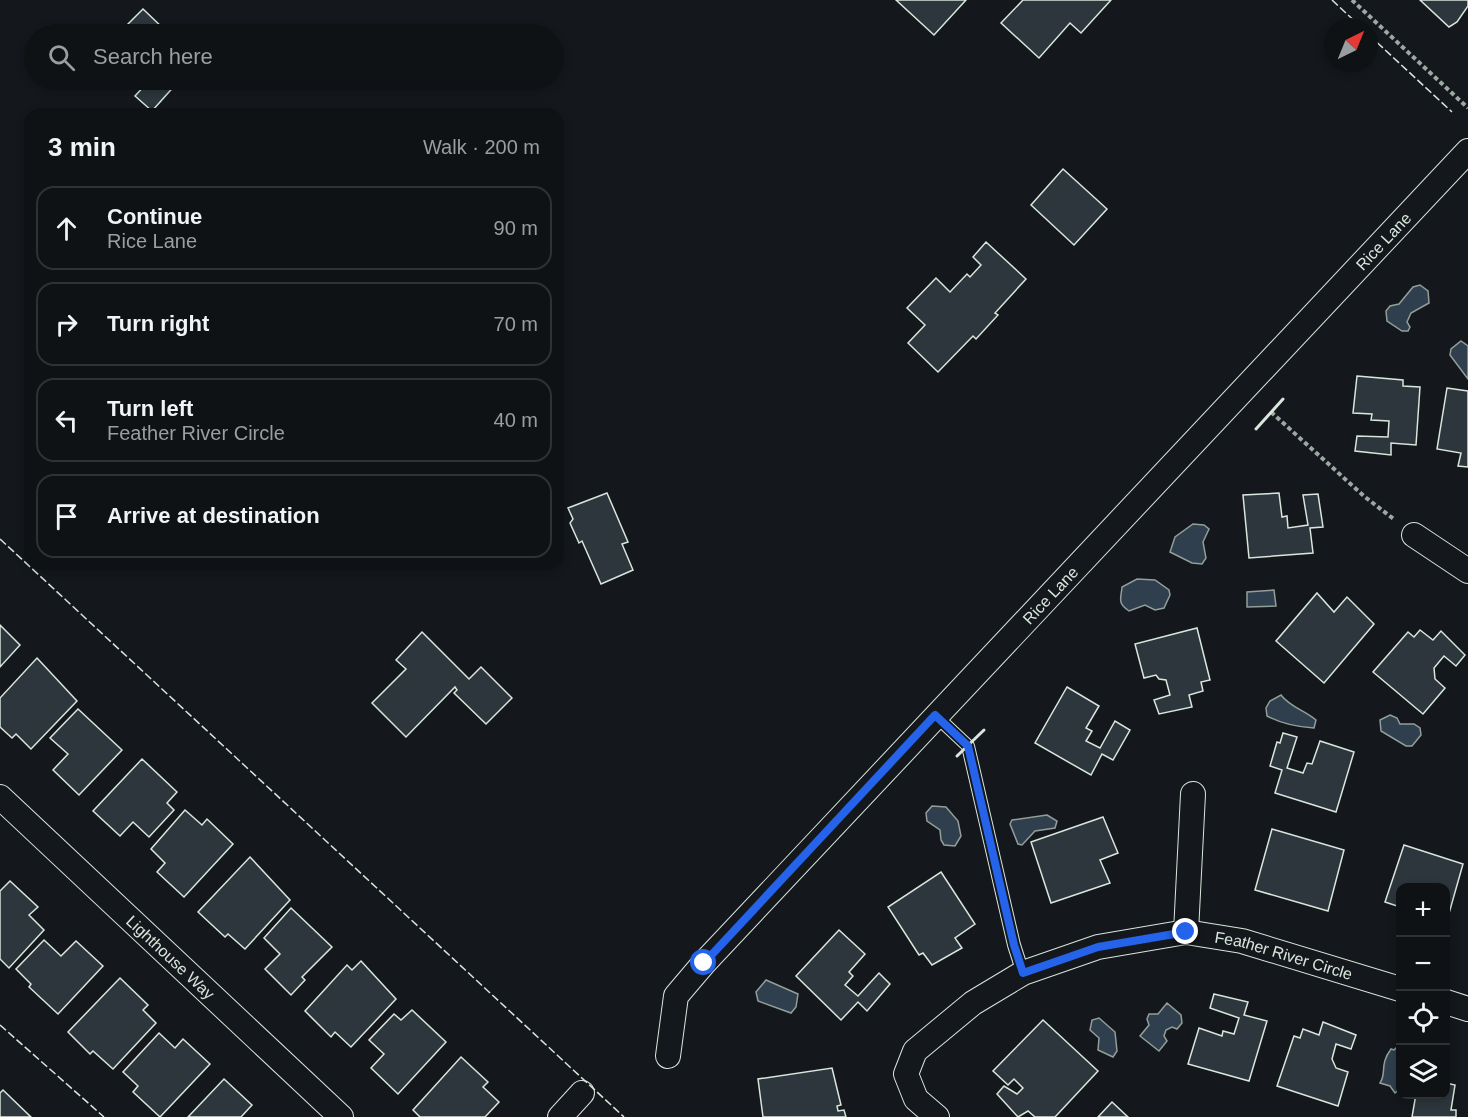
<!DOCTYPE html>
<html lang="en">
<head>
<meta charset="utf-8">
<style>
	:root { --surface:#0f1215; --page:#181b1e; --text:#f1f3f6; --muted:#9b9ea0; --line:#2f3234 }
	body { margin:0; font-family:Helvetica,sans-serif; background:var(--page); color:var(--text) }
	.controls { position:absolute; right:18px; bottom:18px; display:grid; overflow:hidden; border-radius:12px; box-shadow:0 3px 9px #0003 }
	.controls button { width:54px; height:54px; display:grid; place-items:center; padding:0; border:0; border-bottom:2px solid var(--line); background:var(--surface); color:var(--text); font:30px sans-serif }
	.compass { position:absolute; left:1324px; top:18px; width:54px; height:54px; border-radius:50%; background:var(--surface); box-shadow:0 3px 9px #0003; rotate:43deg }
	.stop { position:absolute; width:18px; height:18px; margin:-14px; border:4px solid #2563eb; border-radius:50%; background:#fff }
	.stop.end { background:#2563eb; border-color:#fff; box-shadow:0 2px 6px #0008 }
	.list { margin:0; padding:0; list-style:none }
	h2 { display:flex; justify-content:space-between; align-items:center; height:78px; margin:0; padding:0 24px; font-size:26px }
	h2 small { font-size:20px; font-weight:400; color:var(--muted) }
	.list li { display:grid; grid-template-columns:39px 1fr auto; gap:18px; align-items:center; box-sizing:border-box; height:84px; margin:0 12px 12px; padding:0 12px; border:2px solid var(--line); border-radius:18px }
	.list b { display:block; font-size:22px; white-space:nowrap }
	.list p { margin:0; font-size:20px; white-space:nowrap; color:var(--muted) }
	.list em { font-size:20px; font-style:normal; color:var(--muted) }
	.icon { flex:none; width:33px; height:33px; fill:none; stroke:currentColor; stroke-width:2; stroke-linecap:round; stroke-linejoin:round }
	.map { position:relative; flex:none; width:1468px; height:1117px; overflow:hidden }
	.search { position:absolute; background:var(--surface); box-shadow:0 3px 9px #0003; left:24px; top:24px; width:540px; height:66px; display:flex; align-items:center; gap:15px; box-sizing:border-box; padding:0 21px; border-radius:33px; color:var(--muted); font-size:22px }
	.panel { position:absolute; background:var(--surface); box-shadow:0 3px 9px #0003; left:24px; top:108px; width:540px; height:462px; border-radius:18px }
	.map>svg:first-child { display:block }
	.water { fill:#2f3f4d; stroke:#939e99; stroke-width:1.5 }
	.building { fill:#2c363c; stroke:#d8e6dc; stroke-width:1.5 }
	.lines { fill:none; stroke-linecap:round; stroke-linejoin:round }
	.lane-casing { stroke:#d8e6dc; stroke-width:14 }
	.street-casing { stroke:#d8e6dc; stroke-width:26 }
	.path { stroke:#9da8a2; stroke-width:4; stroke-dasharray:4.5 3; stroke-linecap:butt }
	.lane { stroke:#14181c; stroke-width:12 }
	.street { stroke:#14181c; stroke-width:24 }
	.fence { stroke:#d8e6dc; stroke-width:1.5; stroke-dasharray:8 3; stroke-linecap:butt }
	.wall { stroke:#d8e6dc; stroke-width:3 }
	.route { stroke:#2563eb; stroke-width:8 }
	.labels { text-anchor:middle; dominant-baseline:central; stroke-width:4.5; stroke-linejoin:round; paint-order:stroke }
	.street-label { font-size:16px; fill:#d8e6dc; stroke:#14181c }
</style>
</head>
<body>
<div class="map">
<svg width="1468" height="1117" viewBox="0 0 1468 1117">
	<rect width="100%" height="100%" fill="#14181c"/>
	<g class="water">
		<polygon points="1420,285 1428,291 1429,303 1411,313 1407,322 1410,327 1408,331 1402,331 1387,321 1386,311 1390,306 1399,304 1413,287"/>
		<polygon points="1461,341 1468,346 1468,379 1450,355 1451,349"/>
		<polygon points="1193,524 1204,525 1209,529 1203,542 1206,558 1202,564 1192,563 1170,552 1175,537"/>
		<path d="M1137,579L1155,580L1169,590L1170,595L1164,608L1155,610L1145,605L1129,611C1117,603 1121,599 1122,587Z"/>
		<polygon points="1274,590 1276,606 1247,607 1247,592"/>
		<path d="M1281,695C1290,707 1304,710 1316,720L1314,728C1297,727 1282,724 1267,716L1266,708L1270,701Z"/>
		<polygon points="1390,715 1397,718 1400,724 1414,724 1420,728 1421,735 1412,746 1406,746 1381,731 1380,720"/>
		<polygon points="932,806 946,807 958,821 961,836 955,846 944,845 941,840 940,830 927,821 926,813"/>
		<polygon points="1047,815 1057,821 1055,828 1035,831 1022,845 1018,844 1010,824 1012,820"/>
		<polygon points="766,980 798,994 796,1007 791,1013 758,1001 756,992"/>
		<polygon points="1167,1003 1181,1015 1182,1023 1177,1029 1172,1027 1166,1030 1164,1036 1167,1041 1159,1051 1140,1036 1149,1025 1147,1019 1149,1014 1158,1014"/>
		<polygon points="1099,1018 1115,1032 1117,1051 1113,1057 1098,1050 1099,1038 1090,1030 1092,1020"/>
		<path d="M1400,1044V1089L1395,1093L1390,1086L1380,1083C1387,1073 1379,1065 1391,1049L1394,1050Z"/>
	</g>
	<g class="building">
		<polygon points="896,0 966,0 934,35"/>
		<polygon points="1023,0 1111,0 1081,33 1070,23 1039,58 1001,23"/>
		<polygon points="1420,0 1468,0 1468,6 1457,22 1449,27"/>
		<polygon points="143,9 166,31 163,34 118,34"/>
		<polygon points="143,80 173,80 177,83 152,111 135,96 147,83"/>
		<polygon points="1063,169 1107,209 1074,245 1031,205"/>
		<polygon points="986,242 1026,279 995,313 998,315 976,339 973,336 938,372 908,343 925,325 907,308 936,278 950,292 967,274 970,277 981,265 973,257"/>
		<polygon points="1357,376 1403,380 1403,386 1420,387 1416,445 1391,443 1391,455 1355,451 1357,436 1388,437 1389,421 1371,420 1372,414 1353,413"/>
		<polygon points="1447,388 1468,391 1468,467 1458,466 1461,453 1437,449"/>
		<polygon points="607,493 628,542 622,544 633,570 601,584 582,541 579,543 570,523 573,519 568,508"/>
		<polygon points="1279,493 1282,517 1287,516 1288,528 1308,525 1303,495 1318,494 1323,527 1310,528 1313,553 1249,558 1243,495"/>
		<polygon points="1317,593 1334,612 1347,597 1374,624 1324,683 1276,641"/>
		<polygon points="0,625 20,645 0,667"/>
		<polygon points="1197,628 1210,680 1201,682 1203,691 1189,695 1192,707 1159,714 1154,700 1170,695 1166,680 1159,679 1156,675 1144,678 1135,644"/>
		<polygon points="1420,630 1433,640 1441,631 1465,655 1456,666 1444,656 1434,668 1435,679 1445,688 1423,714 1373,672 1408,632 1414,637"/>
		<polygon points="422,632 469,679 481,667 512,698 486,724 454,693 457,690 455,687 406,737 372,703 406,669 396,660"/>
		<polygon points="37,658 77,701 31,749 16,734 12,738 0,727 0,698"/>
		<polygon points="1067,687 1099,706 1086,728 1092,731 1086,741 1100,748 1115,721 1130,730 1113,760 1102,754 1091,775 1035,743"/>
		<polygon points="78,709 122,750 79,795 53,770 68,754 50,738"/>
		<polygon points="1283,733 1297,737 1287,768 1303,773 1307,763 1312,764 1320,741 1354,752 1336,812 1275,793 1282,770 1270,766 1277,742 1280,743"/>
		<polygon points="142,759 177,792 167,803 174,810 149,837 133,822 120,836 93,811"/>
		<polygon points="185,810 202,825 207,819 233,844 184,897 157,872 165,863 151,849"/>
		<polygon points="1103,817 1118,853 1100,860 1110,883 1051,903 1031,842"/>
		<polygon points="1272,829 1344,850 1328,911 1255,890"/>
		<polygon points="1404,845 1463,864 1446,924 1446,888 1400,888 1400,907 1385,902"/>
		<polygon points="250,857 290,900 245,949 228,934 225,937 198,912"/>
		<polygon points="941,872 975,924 955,938 962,948 932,965 923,953 919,955 888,907"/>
		<polygon points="10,881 38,907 29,915 44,930 9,968 0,959 0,891"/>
		<polygon points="291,908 332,947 302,977 305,980 291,995 265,969 280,954 264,938"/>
		<polygon points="839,930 865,954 849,972 853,976 845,985 858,996 879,973 890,984 867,1011 858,1002 841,1020 796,976"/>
		<polygon points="44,940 61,956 76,941 103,966 58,1014 29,987 31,984 16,969"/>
		<polygon points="361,961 396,999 351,1047 335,1032 331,1037 305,1011 347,965 352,970"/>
		<polygon points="120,978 148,1005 143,1010 156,1023 113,1069 93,1051 90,1054 68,1032"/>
		<polygon points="1214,994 1248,1002 1244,1015 1267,1021 1249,1081 1188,1064 1199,1028 1222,1036 1223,1031 1234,1034 1239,1018 1210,1008"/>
		<polygon points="412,1010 446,1042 398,1094 371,1068 384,1054 369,1040 394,1014 401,1020"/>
		<polygon points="1043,1020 1098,1071 1055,1117 1035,1117 1028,1111 1018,1117 997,1094 1004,1086 1017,1094 1023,1088 1014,1079 1008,1085 993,1071"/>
		<polygon points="1323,1022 1356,1035 1351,1049 1336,1044 1332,1059 1336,1068 1348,1072 1338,1106 1277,1086 1294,1036 1300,1038 1303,1029 1319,1035"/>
		<polygon points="159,1033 175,1048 183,1039 210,1064 160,1117 133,1092 138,1086 123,1072"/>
		<polygon points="461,1057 488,1082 483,1087 499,1102 485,1117 420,1117 413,1110"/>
		<polygon points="832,1068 841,1105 837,1106 838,1111 844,1110 846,1117 763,1117 758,1079"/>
		<polygon points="224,1079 252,1105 241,1117 188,1117"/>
		<polygon points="1446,1083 1455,1085 1451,1110 1456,1110 1456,1117 1412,1117 1416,1094 1446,1094"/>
		<polygon points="3,1090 31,1117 0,1117 0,1093"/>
		<polygon points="1112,1102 1128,1117 1098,1117"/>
	</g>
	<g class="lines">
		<defs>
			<polyline id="lane" points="935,715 968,746 1014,945 1023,973"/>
			<g id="street">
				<polyline points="1414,535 1468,571"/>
				<path id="s1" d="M0,797L341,1117"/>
				<polyline points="1186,932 1193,794"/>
				<polyline points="1446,1002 1468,1009"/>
				<path id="s2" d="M668,1056L676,996L704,963L1468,151"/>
				<polyline points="560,1117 582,1093"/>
				<path id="s3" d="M937,1117L916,1099L906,1074L915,1051L973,1003L1023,973L1098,947L1186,932L1242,941L1400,989"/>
			</g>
		</defs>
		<use href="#lane" class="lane-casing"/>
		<use href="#street" class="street-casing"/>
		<g class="path">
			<polyline points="1352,0 1468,108"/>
			<polyline points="1271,412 1365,497 1395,520"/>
		</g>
		<use href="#lane" class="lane"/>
		<use href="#street" class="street"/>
		<g class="fence">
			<polyline points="1332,0 1361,27"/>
			<polyline points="1369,35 1452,112"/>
			<polyline points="0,539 624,1117"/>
			<polyline points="0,1025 104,1117"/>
		</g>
		<g class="wall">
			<polyline points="1256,429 1283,399"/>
			<polyline points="957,756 984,730"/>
		</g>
	</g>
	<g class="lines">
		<polyline class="route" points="704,963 935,715 968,746 1014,945 1023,973 1098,947 1186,932"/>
	</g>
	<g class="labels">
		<g class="street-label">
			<text stroke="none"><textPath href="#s2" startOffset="1095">Rice Lane</textPath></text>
			<text stroke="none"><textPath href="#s2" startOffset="609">Rice Lane</textPath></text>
			<text stroke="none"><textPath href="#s3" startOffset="482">Feather River Circle</textPath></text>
			<text stroke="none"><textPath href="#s1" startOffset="234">Lighthouse Way</textPath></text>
		</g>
	</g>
</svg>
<div class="controls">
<button>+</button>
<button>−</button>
<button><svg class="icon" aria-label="locate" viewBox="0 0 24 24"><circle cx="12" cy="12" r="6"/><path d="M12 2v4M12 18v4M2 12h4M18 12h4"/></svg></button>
<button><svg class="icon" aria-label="layers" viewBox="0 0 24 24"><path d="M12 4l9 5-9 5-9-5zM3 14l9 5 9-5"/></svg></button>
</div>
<svg class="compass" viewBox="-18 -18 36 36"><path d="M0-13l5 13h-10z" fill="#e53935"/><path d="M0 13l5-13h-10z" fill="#9b9ea0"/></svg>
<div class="stop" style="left:704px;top:963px"></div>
<div class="stop end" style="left:1186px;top:932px"></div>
<div class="search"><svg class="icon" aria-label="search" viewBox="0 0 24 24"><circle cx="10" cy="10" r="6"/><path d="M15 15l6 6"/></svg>Search here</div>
<section class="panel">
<h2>3 min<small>Walk · 200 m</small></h2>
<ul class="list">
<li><svg class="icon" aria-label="ahead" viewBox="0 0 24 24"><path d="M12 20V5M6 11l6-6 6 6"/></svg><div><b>Continue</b><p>Rice Lane</p></div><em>90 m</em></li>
<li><svg class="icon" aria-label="right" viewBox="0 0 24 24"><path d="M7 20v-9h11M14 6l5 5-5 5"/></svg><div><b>Turn right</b></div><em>70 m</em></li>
<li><svg class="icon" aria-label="left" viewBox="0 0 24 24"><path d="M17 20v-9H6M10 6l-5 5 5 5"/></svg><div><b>Turn left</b><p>Feather River Circle</p></div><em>40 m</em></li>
<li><svg class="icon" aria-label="arrive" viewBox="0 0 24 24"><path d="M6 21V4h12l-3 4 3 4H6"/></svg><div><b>Arrive at destination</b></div></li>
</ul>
</section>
</div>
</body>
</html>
